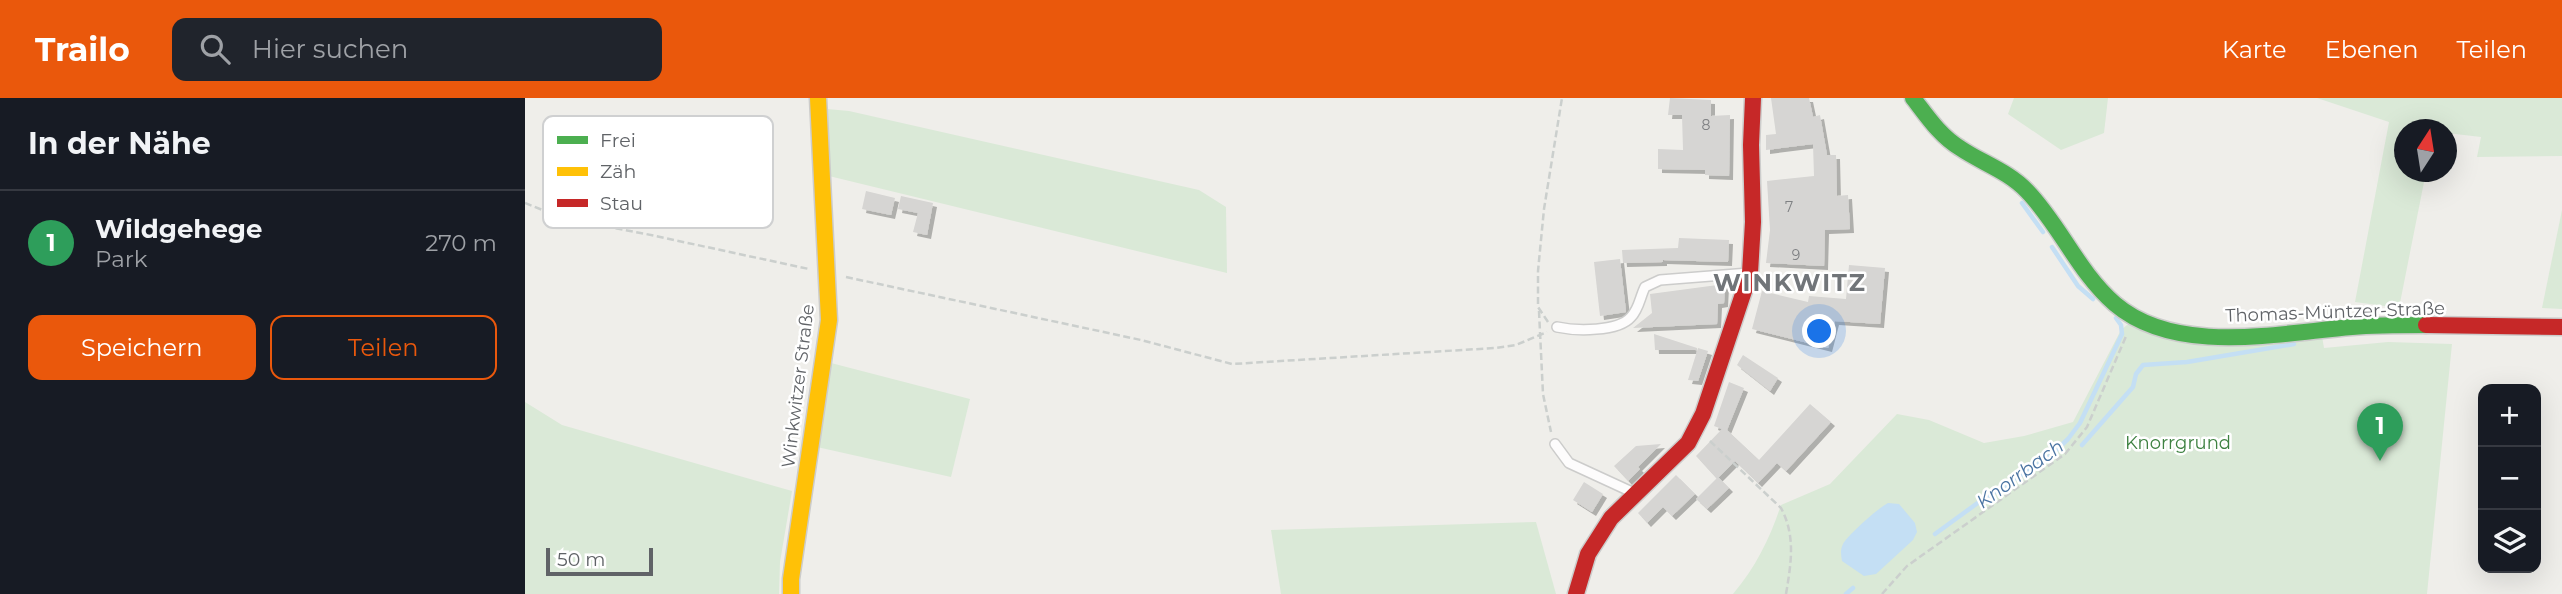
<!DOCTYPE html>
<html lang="de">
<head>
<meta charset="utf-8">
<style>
	:root { --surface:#171b24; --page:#20242c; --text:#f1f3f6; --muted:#9ea1a6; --line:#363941; --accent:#ea580c }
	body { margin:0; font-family:Montserrat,sans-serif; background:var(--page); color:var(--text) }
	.controls { position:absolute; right:21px; bottom:21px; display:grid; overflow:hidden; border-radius:14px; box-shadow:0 7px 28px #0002 }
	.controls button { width:63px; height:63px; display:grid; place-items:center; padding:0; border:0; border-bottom:2px solid var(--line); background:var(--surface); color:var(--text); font:35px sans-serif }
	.compass { position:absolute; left:1869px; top:21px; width:63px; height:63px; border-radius:50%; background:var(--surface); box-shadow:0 7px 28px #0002; rotate:12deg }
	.scale { position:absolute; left:21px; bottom:18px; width:107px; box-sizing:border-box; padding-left:7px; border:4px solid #606367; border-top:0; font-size:19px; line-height:24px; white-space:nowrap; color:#606367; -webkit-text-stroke:5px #fff; paint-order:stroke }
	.you { position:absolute; left:1295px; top:234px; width:24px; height:24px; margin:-18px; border:5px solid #fff; border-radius:50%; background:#1a73e8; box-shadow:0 0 0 10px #1a73e833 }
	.badge { display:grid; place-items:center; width:46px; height:46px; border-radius:50%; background:var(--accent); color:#fff; font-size:23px; font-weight:700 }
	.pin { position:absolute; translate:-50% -58px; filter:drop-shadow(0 2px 4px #0008) }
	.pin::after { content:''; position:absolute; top:37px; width:24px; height:21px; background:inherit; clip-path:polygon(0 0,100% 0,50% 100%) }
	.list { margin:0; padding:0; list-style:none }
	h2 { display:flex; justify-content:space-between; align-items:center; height:91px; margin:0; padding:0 28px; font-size:30px }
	h2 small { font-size:23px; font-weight:400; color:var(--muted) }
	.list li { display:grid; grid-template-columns:46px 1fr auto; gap:21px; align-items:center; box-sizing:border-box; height:105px; padding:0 28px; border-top:2px solid var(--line) }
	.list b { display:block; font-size:26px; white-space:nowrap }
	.list p { margin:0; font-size:23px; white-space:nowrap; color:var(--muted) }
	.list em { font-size:23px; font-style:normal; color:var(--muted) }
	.actions { display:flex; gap:14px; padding:21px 28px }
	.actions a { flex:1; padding:16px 0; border:2px solid var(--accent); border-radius:14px; text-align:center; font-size:24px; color:var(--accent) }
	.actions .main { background:var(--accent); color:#fff }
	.icon { flex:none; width:38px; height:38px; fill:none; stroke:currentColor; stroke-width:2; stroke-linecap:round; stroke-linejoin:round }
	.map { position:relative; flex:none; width:2037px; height:496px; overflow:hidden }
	header { display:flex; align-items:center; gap:42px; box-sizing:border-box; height:98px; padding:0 35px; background:var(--accent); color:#fff }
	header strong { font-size:33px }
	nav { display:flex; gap:38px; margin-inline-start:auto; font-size:24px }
	.search { width:490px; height:63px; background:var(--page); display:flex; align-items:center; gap:18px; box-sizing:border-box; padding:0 24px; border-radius:14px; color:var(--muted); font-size:26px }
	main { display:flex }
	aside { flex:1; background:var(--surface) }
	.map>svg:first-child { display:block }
	.green { fill:#dae9d7 }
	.water { fill:#c4dff4 }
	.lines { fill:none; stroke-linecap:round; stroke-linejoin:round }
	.stream { stroke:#c4dff4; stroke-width:4.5 }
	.building { fill:#d6d5d3; filter:url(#shadow) }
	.lane-casing { stroke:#cccccb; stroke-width:12 }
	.fast-casing { stroke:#cccccb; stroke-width:19 }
	.slow-casing { stroke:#cccccb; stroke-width:19 }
	.jam-casing { stroke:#cccccb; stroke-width:19 }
	.path { stroke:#cbcfcd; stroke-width:2.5; stroke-dasharray:7 3.5; stroke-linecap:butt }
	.lane { stroke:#fdfcfc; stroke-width:9 }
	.fast { stroke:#4caf50; stroke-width:16 }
	.slow { stroke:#ffc107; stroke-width:16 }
	.jam { stroke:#c62828; stroke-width:16 }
	.labels { text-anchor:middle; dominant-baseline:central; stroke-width:5; stroke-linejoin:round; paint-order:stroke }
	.number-label { font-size:14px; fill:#7f8183 }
	.street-label { font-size:18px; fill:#606367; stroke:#fff }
	.park-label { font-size:18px; fill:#3d8140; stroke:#fff }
	.water-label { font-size:19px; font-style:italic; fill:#4a74a2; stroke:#fff }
	.district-label { font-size:24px; font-weight:bold; letter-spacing:2px; fill:#717579; stroke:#fff }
	.key { fill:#fff; stroke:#cfd0d1; stroke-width:2 }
	.key-label { font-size:19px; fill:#606367 }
</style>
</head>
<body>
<header>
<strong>Trailo</strong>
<div class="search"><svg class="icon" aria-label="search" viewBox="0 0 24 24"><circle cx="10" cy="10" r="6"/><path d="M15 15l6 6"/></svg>Hier suchen</div>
<nav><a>Karte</a><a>Ebenen</a><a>Teilen</a></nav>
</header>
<main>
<aside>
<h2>In der Nähe<small></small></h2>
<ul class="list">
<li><span class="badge" style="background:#2e9e5b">1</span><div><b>Wildgehege</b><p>Park</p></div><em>270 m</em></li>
</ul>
<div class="actions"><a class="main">Speichern</a><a>Teilen</a></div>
</aside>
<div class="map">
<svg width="2037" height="496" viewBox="0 0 2037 496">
	<defs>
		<filter id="shadow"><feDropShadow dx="4" dy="4" stdDeviation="0" flood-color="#0004"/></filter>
	</defs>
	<rect width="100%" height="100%" fill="#efeeea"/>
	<g class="green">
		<polygon points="1489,0 1583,0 1579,35 1536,52 1483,16"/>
		<polygon points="1792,0 2037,0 2037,58 1952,59 1956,39 1922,35 1922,32 1880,32 1880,74 1901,74 1874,210 1830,204 1864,24"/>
		<polygon points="302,11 324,13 674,92 701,109 702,175 304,78"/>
		<polygon points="2037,112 2037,211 2017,210"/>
		<path d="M1602,227L1797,238L1799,250L1863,244L1927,246L1902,496H1208C1231,469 1245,440 1256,407L1305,386L1372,316L1404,322L1459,345L1499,338L1548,324L1596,232Z"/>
		<polygon points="306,265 445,301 426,379 292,349"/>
		<polygon points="0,304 37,327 267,393 255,464 254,496 0,496"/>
		<polygon points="1011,424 1031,496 756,496 746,432"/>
	</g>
	<path class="water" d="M1363,405L1374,406L1390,425L1392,434L1388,442L1351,476L1339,478L1317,463C1316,457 1315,452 1318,446C1323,437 1353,410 1363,405Z"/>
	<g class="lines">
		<g class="stream">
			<polyline points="1497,105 1518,134"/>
			<polyline points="1527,149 1553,188 1568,201"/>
			<polyline points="1557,347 1608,289 1611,276 1618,267 1662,264 1769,246"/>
			<polyline points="1410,436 1454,404 1523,360 1543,341 1555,325 1597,236 1596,227 1591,220"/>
			<polyline points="1321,496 1328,490"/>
		</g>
	</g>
	<g class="building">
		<polygon points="1145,0 1186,2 1186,18 1205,17 1204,78 1180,77 1180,72 1133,71 1133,51 1158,52 1157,17 1143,17"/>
		<polygon points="1246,0 1284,0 1288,19 1295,17 1302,57 1311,57 1312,98 1323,97 1325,131 1300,132 1299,168 1241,165 1245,132 1242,83 1289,78 1288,46 1241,52 1241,37 1251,36"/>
		<polygon points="341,93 370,100 366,117 337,111"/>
		<polygon points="376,98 408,105 402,137 388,134 393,115 373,111"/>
		<polygon points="1154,140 1204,142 1203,164 1138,162 1138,164 1098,165 1097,152 1153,150"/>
		<polygon points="1095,161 1101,214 1075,218 1069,164"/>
		<polygon points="1324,167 1360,170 1355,226 1310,223 1303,250 1227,231 1237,193 1283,204 1284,198 1321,201"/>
		<polygon points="1200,186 1199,205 1193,206 1192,226 1108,230 1127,215 1125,196"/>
		<polygon points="1129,236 1172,250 1172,252 1130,252"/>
		<polygon points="1173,250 1183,253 1173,283 1163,282"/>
		<polygon points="1218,257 1253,280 1245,293 1212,267"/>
		<polygon points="1204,284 1219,290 1202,332 1234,362 1285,306 1306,324 1261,373 1252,365 1233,385 1210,363 1192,381 1171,358 1197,331 1189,328"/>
		<polygon points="1136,346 1113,369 1115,371 1103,383 1089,368 1111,348"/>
		<polygon points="1151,377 1170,396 1147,418 1138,409 1122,425 1113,415"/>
		<polygon points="1193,379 1204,390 1182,411 1171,401"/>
		<polygon points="1059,384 1078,396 1067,414 1048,402"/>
	</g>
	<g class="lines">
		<defs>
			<g id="lane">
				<path d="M1032,229C1051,233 1093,234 1106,219C1114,211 1115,199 1120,189L1135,182L1224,175"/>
				<polyline points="1030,346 1044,365 1107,394"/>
			</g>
			<path id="fast" d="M1388,0C1402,18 1415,38 1435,50C1457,65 1483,73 1502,93C1535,127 1553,174 1590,206C1651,258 1754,235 1827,229C1851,227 1876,227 1901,227"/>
			<polyline id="slow" points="266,496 266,481 304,222 293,0"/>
			<g id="jam">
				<polyline points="1901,227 2037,229"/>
				<polyline points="1051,496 1063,456 1086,420 1163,345 1178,316 1225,175 1228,124 1226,47 1228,0"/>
			</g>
		</defs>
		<use href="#lane" class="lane-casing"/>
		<use href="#fast" class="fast-casing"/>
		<use href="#slow" class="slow-casing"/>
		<use href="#jam" class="jam-casing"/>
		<g class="path">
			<polyline points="0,105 40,121 121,136 284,171"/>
			<polyline points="321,179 616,242 707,266 970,250 991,247 1022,234"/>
			<polyline points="1014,213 1018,296 1026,334"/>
			<polyline points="1023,224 1013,209 1013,173 1019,111 1037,0"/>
			<path d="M1185,343L1256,410C1271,438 1266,466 1261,496"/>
			<polyline points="1357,496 1382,468 1540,356 1562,329 1602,236"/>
		</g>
		<use href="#lane" class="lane"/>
		<use href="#fast" class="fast"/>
		<use href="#slow" class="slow"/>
		<use href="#jam" class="jam"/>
	</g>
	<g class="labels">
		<g class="number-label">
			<text x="1181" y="27">8</text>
			<text x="1264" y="109">7</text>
			<text x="1271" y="157">9</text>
		</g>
		<g class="street-label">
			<text transform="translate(1810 214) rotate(-2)">Thomas-Müntzer-Straße</text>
			<text transform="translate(273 288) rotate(-83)">Winkwitzer Straße</text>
		</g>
		<g class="park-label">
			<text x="1653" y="345">Knorrgrund</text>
		</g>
		<g class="water-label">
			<text transform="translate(1495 376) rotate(-36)">Knorrbach</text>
		</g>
		<g class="district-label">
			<text x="1265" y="184">WINKWITZ</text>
		</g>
	</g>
	<rect x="18" y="18" width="230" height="112" rx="10" class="key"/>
	<rect x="32" y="38" width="31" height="8" fill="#4caf50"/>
	<rect x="32" y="69" width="31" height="9" fill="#ffc107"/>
	<rect x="32" y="101" width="31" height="8" fill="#c62828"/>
	<g class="key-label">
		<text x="75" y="49">Frei</text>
		<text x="75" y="80">Zäh</text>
		<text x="75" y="112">Stau</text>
	</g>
</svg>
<div class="controls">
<button>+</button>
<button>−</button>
<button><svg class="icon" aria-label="layers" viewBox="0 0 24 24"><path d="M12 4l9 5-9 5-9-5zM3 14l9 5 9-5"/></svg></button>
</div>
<svg class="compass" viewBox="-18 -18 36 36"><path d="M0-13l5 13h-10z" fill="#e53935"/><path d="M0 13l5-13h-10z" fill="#9ea1a6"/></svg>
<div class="scale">50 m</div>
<div class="you"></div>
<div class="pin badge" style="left:1855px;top:363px;background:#2e9e5b">1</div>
</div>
</main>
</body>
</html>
